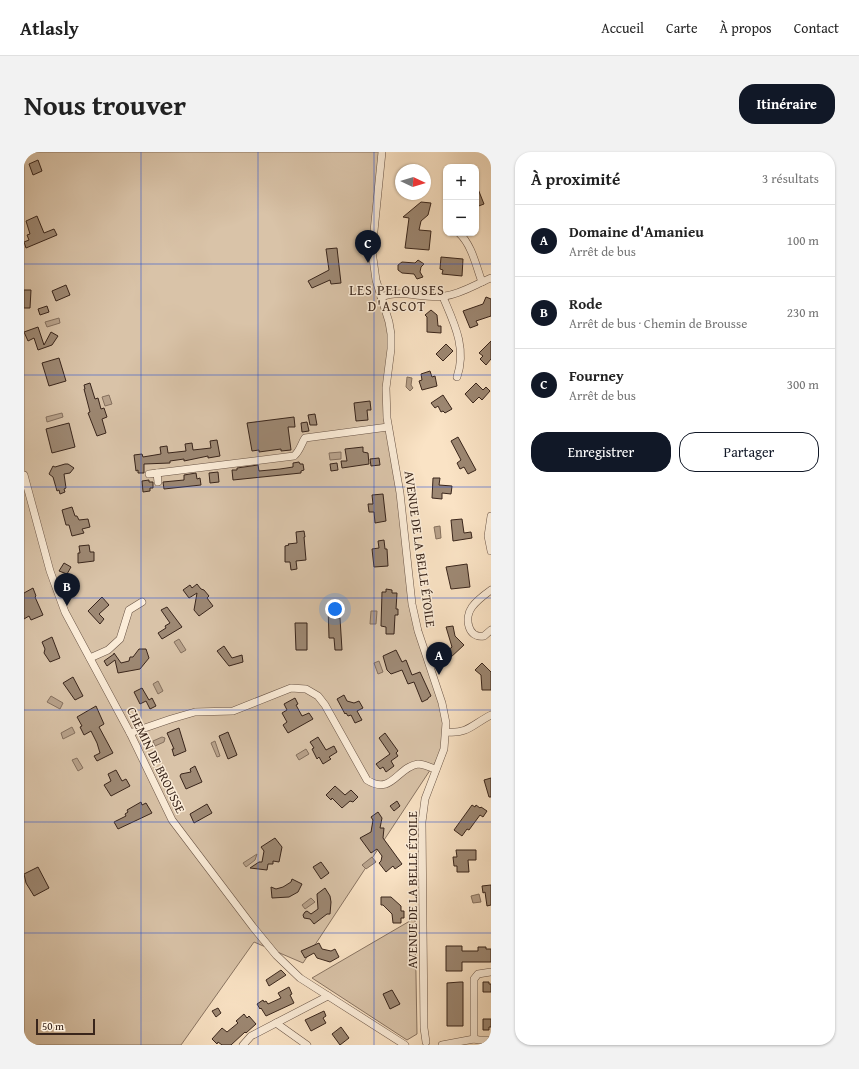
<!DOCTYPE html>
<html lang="fr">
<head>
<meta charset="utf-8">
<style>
	:root { --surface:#fff; --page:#f2f2f2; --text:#222; --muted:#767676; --line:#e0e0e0; --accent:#111827 }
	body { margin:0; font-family:"Gentium Book Plus",serif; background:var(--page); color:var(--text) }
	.controls { position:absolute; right:12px; top:12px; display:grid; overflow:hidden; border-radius:8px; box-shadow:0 1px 3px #0004 }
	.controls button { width:36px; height:36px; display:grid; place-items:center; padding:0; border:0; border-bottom:1px solid var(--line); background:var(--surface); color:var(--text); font:20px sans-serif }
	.compass { position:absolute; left:371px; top:12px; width:36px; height:36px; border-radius:50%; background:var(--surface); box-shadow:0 1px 3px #0004; rotate:94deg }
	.scale { position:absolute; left:12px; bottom:10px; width:59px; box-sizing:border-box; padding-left:4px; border:2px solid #39251b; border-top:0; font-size:11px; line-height:14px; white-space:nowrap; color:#39251b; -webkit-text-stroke:3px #fcedd9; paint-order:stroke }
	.you { position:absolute; left:311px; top:457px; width:14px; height:14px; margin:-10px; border:3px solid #fff; border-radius:50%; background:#1a73e8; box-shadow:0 0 0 6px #1a73e833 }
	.badge { display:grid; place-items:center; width:26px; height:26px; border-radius:50%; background:var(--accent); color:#fff; font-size:13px; font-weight:700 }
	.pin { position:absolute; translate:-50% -33px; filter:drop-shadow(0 1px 2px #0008) }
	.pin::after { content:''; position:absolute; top:21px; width:14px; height:12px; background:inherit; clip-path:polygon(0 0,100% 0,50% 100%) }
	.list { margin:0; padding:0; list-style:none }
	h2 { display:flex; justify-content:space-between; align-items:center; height:52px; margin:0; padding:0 16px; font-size:17px }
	h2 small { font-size:13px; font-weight:400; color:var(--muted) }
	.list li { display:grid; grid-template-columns:26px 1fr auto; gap:12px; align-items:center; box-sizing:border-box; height:72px; padding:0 16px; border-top:1px solid var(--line) }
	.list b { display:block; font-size:15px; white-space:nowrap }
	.list p { margin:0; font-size:13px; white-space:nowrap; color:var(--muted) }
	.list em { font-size:13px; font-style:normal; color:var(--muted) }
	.actions { display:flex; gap:8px; padding:12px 16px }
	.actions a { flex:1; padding:9px 0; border:1px solid var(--accent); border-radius:16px; text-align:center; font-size:14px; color:var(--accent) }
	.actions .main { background:var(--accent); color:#fff }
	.map { position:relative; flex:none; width:467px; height:893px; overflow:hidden; border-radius:16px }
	header { display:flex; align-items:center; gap:24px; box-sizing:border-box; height:56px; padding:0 20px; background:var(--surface); border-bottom:1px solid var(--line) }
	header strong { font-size:19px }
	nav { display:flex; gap:22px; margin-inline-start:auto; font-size:14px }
	.intro { display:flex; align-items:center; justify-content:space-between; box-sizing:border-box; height:96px; padding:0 24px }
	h1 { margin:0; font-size:28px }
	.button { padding:10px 18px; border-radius:16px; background:var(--accent); color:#fff; font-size:14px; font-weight:700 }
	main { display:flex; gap:24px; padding:0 24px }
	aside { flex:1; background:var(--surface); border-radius:16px; box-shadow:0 1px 3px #0004 }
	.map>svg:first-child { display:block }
	.green { fill:#d9c3a8; stroke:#897462 }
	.water { fill:#b8a28b; stroke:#85705e }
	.building { fill:#9d8873; stroke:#39251b }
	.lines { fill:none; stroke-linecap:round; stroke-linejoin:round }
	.minor-casing { stroke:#695446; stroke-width:8 }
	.minor { stroke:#fcedd9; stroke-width:7 }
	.grid { fill:none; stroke:#1d4ed8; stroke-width:1; stroke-opacity:0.55 }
	.labels { text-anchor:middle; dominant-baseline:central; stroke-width:3; stroke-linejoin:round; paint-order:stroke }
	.street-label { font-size:13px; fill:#39251b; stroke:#fcedd9 }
	.neighbourhood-label { font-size:14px; letter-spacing:1px; fill:#39251b; stroke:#fcedd9 }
</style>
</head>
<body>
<header>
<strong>Atlasly</strong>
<nav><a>Accueil</a><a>Carte</a><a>À propos</a><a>Contact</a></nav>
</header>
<div class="intro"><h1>Nous trouver</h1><a class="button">Itinéraire</a></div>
<main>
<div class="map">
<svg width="467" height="893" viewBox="0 0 467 893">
	<rect width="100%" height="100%" fill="#fae3c5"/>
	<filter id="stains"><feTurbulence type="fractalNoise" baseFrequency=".005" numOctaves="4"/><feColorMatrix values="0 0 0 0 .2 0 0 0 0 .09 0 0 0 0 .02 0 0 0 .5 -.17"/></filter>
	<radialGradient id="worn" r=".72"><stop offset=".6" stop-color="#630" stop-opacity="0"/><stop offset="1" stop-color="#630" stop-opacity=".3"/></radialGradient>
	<g class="green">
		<polygon points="0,0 358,0 348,99 365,170 362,236 388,452 418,551 420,597 279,811 230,790 157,893 0,893"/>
		<polygon points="391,766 393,882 383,888 288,826"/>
	</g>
	<g class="water">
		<polygon points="35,166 36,171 23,175 21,170"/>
		<polygon points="383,225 388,226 387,233 389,236 386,239 382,235"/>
		<polygon points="85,243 88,252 81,254 78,245"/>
		<polygon points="38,261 39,265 23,270 22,265"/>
		<polygon points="317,300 317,307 306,308 305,301"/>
		<polygon points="416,374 417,386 412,387 410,375"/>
		<polygon points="347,459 353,459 352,472 346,472"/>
		<polygon points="155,487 162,498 157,501 150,490"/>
		<polygon points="355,509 359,520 354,522 350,511"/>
		<polygon points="134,529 139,539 134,542 129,532"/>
		<polygon points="27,544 39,551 36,557 23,550"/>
		<polygon points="48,575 51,581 39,587 37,581"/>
		<polygon points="138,585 141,586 140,590 131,594 129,589"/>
		<polygon points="191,589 196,604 193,605 187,591"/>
		<polygon points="282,597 285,602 275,608 272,603"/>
		<polygon points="53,606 59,616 54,619 48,608"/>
		<polygon points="233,702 231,708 222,715 219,711"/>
		<polygon points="348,705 352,710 342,717 338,713"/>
		<polygon points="455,742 457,750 449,751 447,744"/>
		<polygon points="287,746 291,750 281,757 278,753"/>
	</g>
	<g class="building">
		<polygon points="14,8 18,19 9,23 5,12"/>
		<polygon points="452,32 460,52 452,55"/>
		<polygon points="397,50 407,51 404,63 397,69 395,78 407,79 405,98 381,96 385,66 379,65"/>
		<polygon points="13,64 20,81 30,77 33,83 2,96 0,90 5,88 3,83 6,82 2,69"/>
		<polygon points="313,96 317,131 307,132 306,128 288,136 284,129 305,118 302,97"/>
		<polygon points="417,105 439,107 438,124 418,122 419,118 416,117"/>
		<polygon points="394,108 400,112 397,115 396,120 399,125 393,127 390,122 378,121 374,118 374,113 378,110 391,111"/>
		<polygon points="42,133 46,143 32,149 28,139"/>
		<polygon points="0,138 7,138 6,156 0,156"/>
		<polygon points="462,145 467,147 467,164 452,169 454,173 446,176 439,159 459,152"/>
		<polygon points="23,154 25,160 16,163 14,157"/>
		<polygon points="407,158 413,163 414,174 417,174 417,181 403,180 403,165 401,163"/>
		<polygon points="14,175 20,193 27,180 34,184 28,193 14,198 10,186 4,189 0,180"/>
		<polygon points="467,189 467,207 462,213 456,207 459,204 455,201"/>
		<polygon points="422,192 429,199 419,209 412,202"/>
		<polygon points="35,206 42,229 25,234 18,211"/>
		<polygon points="406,219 408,225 411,224 413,234 398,238 395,229 398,228 397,222"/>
		<polygon points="66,231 71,247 74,246 77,257 80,256 83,265 78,267 82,281 73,284 64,261 66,260 60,237 61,237 60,233"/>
		<polygon points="452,231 459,238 462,235 466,239 458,248 455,245 449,251 441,242"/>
		<polygon points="419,243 428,257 421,261 419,259 417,260 414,254 411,256 407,251"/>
		<polygon points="346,249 347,258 343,258 344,268 332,269 330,251"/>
		<polygon points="291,262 293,273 286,273 284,263"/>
		<polygon points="270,265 271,275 264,275 267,298 257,299 257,297 235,300 235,298 228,299 223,271"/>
		<polygon points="283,270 285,279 278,280 277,271"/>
		<polygon points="45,271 51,295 28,301 22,277"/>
		<polygon points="434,285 452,318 444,322 440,315 436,317 433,311 437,308 427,289"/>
		<polygon points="193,288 196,304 184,306 184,304 160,309 160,307 146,309 146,311 120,312 120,321 114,321 114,318 112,319 110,303 118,302 119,305 137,302 136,295 143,294 144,301 162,299 161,292 168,291 169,298 187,296 186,289"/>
		<polygon points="339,295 339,300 344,301 345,312 318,316 317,309 323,309 321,297"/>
		<polygon points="355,306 356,313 347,314 346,307"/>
		<polygon points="275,310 276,312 279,312 280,318 277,319 277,321 209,328 208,318 213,318 213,316 234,313 235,319 256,317 269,315 269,311"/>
		<polygon points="313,311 314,318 307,319 306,312"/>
		<polygon points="41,312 44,312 50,316 46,321 40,322 42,336 40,337 41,340 36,342 35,338 33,339 29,325 25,322 29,314 31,315"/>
		<polygon points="194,320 195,330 186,331 185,321"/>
		<polygon points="172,321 173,327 176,326 177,333 140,337 139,330 160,328 160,323"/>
		<polygon points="409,326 416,326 415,333 428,334 427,342 418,341 418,347 408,346"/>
		<polygon points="125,328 125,330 129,330 129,336 126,336 126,339 119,340 118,329"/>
		<polygon points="359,342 362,369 351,371 350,360 345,360 344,352 349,352 348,343"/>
		<polygon points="48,355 51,364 53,364 55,368 64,367 66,375 58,377 60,381 48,384 45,373 42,373 38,358"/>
		<polygon points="438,367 440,381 447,380 448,386 429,389 427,368"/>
		<polygon points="280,379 281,385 280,385 282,408 272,409 273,417 267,418 266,410 261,410 261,394 265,393 264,392 273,391 272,380"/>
		<polygon points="360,388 361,397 363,397 364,414 350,415 348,397 355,396 354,389"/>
		<polygon points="65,393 66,400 70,400 70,409 54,411 54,401 56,401 55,394"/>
		<polygon points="40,411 47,415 43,422 35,419"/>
		<polygon points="443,412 446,435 427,437 422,415"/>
		<polygon points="173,432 177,437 180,438 185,444 183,446 189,454 175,464 170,458 173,441 165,446 159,438 166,433 168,436"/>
		<polygon points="9,436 12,444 11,445 19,463 7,468 5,464 0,467 0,441"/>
		<polygon points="362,437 368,438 368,441 373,441 372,457 374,457 374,463 371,463 370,482 362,482 362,475 357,474 358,440 362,440"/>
		<polygon points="78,445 85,453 75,462 80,467 76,472 64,459"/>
		<polygon points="304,453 311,453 312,466 316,466 318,498 311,498 310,486 305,486"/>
		<polygon points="143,455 158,475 138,487 134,481 142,476 141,474 146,471 137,458"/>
		<polygon points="271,471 283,471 283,498 272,498"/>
		<polygon points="429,474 431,484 440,493 426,506 421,501 428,495 422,475"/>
		<polygon points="28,485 36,506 26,510 20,501 21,497 18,490"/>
		<polygon points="200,494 208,506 218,503 219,510 205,514 193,499"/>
		<polygon points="115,497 122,497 125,506 116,517 94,521 91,508 83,514 80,509 90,502 90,501 97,511 105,509 106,505 109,505"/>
		<polygon points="372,498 378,510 382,508 388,523 396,520 407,544 404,546 404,547 398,550 390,530 384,532 378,518 367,522 363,518 359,504"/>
		<polygon points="458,511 467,520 467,538 458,538 457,523 451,518"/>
		<polygon points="49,525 59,544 51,548 39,531"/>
		<polygon points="118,536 125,548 128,546 132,554 126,557 122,549 116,552 110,540"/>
		<polygon points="320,543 323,549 330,551 335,549 339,556 333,559 338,568 331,571 327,563 324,564 322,561 321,562 313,547"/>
		<polygon points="271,546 274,552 272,553 278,564 285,561 289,567 264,581 259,573 263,570 258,561 263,558 260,552"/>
		<polygon points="72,554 80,572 75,575 89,601 73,609 70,604 76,601 73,591 67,579 60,583 56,575 58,574 53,565"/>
		<polygon points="155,576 162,599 150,604 148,597 150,597 143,581"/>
		<polygon points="204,580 213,603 204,607 195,584"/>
		<polygon points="361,581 374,599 372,601 374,604 367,609 370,614 362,620 359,615 356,617 352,612 366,602 355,586"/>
		<polygon points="294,585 302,598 310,594 313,600 305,605 307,607 299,612 295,605 293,607 288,597 290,596 286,590"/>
		<polygon points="171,614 178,630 162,637 156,624 157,622 167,620 166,617"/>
		<polygon points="92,618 98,629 102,627 106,634 87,644 80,633 87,629 84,622"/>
		<polygon points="467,626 467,645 465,645 460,628"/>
		<polygon points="311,634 321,643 327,638 334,645 329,650 326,649 318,656 308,646 307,648 302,643"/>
		<polygon points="373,649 376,654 370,659 366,654"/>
		<polygon points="117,650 118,653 122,651 128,661 94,677 90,670 102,664 101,662 104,660 103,658"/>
		<polygon points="183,652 188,661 170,671 166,662"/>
		<polygon points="448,653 451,655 452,653 456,656 457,655 463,659 459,665 456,663 445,678 443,677 438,684 430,678"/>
		<polygon points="354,660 358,666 356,676 360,676 359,686 378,712 371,717 369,714 362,720 355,711 357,709 358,704 353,697 347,701 336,686 347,680 349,668 347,665"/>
		<polygon points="251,686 258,695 255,710 249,709 249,712 244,712 243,718 226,716 235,710 238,710 240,699 237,695"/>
		<polygon points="432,698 452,698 452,708 444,708 445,720 433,720 433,714 430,714 429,705 433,705"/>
		<polygon points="297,710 305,721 297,727 289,715"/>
		<polygon points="14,715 25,736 10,744 2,731 0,722"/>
		<polygon points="268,727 278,732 274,740 265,745 248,746 247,735 252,737 259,735 267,730"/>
		<polygon points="467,733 467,753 463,754 461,740 459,741 458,734"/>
		<polygon points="301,736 306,744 307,750 306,762 303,762 290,772 286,767 280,766 279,763 281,760 283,759 287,762 294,757 293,742"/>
		<polygon points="357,745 367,745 377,754 377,759 380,759 380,766 377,766 377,771 369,771 368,762 359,753 357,753"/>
		<polygon points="295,791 298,797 307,799 311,797 315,805 306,810 293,806 290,801 281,806 277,799"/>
		<polygon points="422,794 438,794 438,799 454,799 454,795 462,795 462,797 467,797 467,810 438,810 438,819 422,819"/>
		<polygon points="257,818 262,823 245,834 242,828"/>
		<polygon points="436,830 439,830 439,874 423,874 423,831"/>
		<polygon points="459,830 465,830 465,832 467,832 467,840 459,840"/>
		<polygon points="265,835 268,842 266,843 270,851 242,864 237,856 236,857 233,852 239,848 240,850 242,849 244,852 257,846 254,841"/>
		<polygon points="368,838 376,852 366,857 359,842"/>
		<polygon points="194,856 197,861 192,865 188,859"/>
		<polygon points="300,859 302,864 299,866 302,871 287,879 281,868"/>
		<polygon points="220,862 223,866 225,864 232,872 222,881 221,880 207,893 198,893 194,890 193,892 188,887 198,876 203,880 214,871 212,869"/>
		<polygon points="459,867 467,867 467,875 465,875 465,878 459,878"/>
		<polygon points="317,875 325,886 316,893 308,882"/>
	</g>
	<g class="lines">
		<defs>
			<g id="minor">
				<polyline points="358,0 348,99 352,128 365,170 367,182 367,197 362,236 363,266 376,341 388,452 394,479 418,551 422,571 420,597 401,647 398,670 400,876 402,890"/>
				<path d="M435,81C448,93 452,114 458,130"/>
				<path d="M357,145C378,137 399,147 421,144C437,142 452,132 467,126"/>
				<path d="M419,145C430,171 443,196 433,225"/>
				<polyline points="133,321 134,330"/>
				<path d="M125,322L270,304C276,299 277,292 281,286L364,275"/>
				<polyline points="0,323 26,419 41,460 106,581 148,668 229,775 252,803 276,826 381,893"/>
				<polyline points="467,364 464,384 467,399"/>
				<path d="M467,438C460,443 453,448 448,455C440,466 444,487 460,484L467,478"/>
				<polyline points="66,506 84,498 96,487 105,458 118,450"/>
				<path d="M423,580C444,582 449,572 467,563"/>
				<path d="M106,581L147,567L171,560L209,559L267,536L282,537L294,544L301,553L343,628C368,644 373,615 394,612C400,612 407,616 412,617"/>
				<polyline points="252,871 283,893"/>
				<polyline points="450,887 450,827 454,822 467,820"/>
				<polyline points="219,893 227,884 304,844"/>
				<polyline points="418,893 450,887 455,888 467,888"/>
			</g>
		</defs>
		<use href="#minor" class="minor-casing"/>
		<use href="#minor" class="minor"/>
	</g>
	<path class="grid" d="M117,0V893M234,0V893M350,0V893M0,112H467M0,223H467M0,335H467M0,446H467M0,558H467M0,670H467M0,781H467"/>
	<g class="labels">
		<g class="street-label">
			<text transform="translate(396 397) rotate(82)">AVENUE DE LA BELLE ÉTOILE</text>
			<text transform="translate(132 608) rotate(64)">CHEMIN DE BROUSSE</text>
			<text transform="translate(388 738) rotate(-90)">AVENUE DE LA BELLE ÉTOILE</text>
		</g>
		<g class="neighbourhood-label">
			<text x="373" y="138">LES PELOUSES<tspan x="373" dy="16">D'ASCOT</tspan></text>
		</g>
	</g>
	<rect width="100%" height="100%" filter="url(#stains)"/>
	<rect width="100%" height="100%" fill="url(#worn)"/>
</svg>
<div class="controls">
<button>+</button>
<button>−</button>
</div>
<svg class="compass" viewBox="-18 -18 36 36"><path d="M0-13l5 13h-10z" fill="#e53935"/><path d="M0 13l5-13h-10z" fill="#767676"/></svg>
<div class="scale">50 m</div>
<div class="you"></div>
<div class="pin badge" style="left:415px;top:523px">A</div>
<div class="pin badge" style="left:43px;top:454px">B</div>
<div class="pin badge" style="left:344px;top:111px">C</div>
</div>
<aside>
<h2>À proximité<small>3 résultats</small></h2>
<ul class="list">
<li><span class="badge">A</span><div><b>Domaine d'Amanieu</b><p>Arrêt de bus</p></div><em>100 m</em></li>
<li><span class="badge">B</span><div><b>Rode</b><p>Arrêt de bus · Chemin de Brousse</p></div><em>230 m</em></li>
<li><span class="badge">C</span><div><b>Fourney</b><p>Arrêt de bus</p></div><em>300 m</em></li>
</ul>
<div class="actions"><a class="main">Enregistrer</a><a>Partager</a></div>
</aside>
</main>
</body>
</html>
